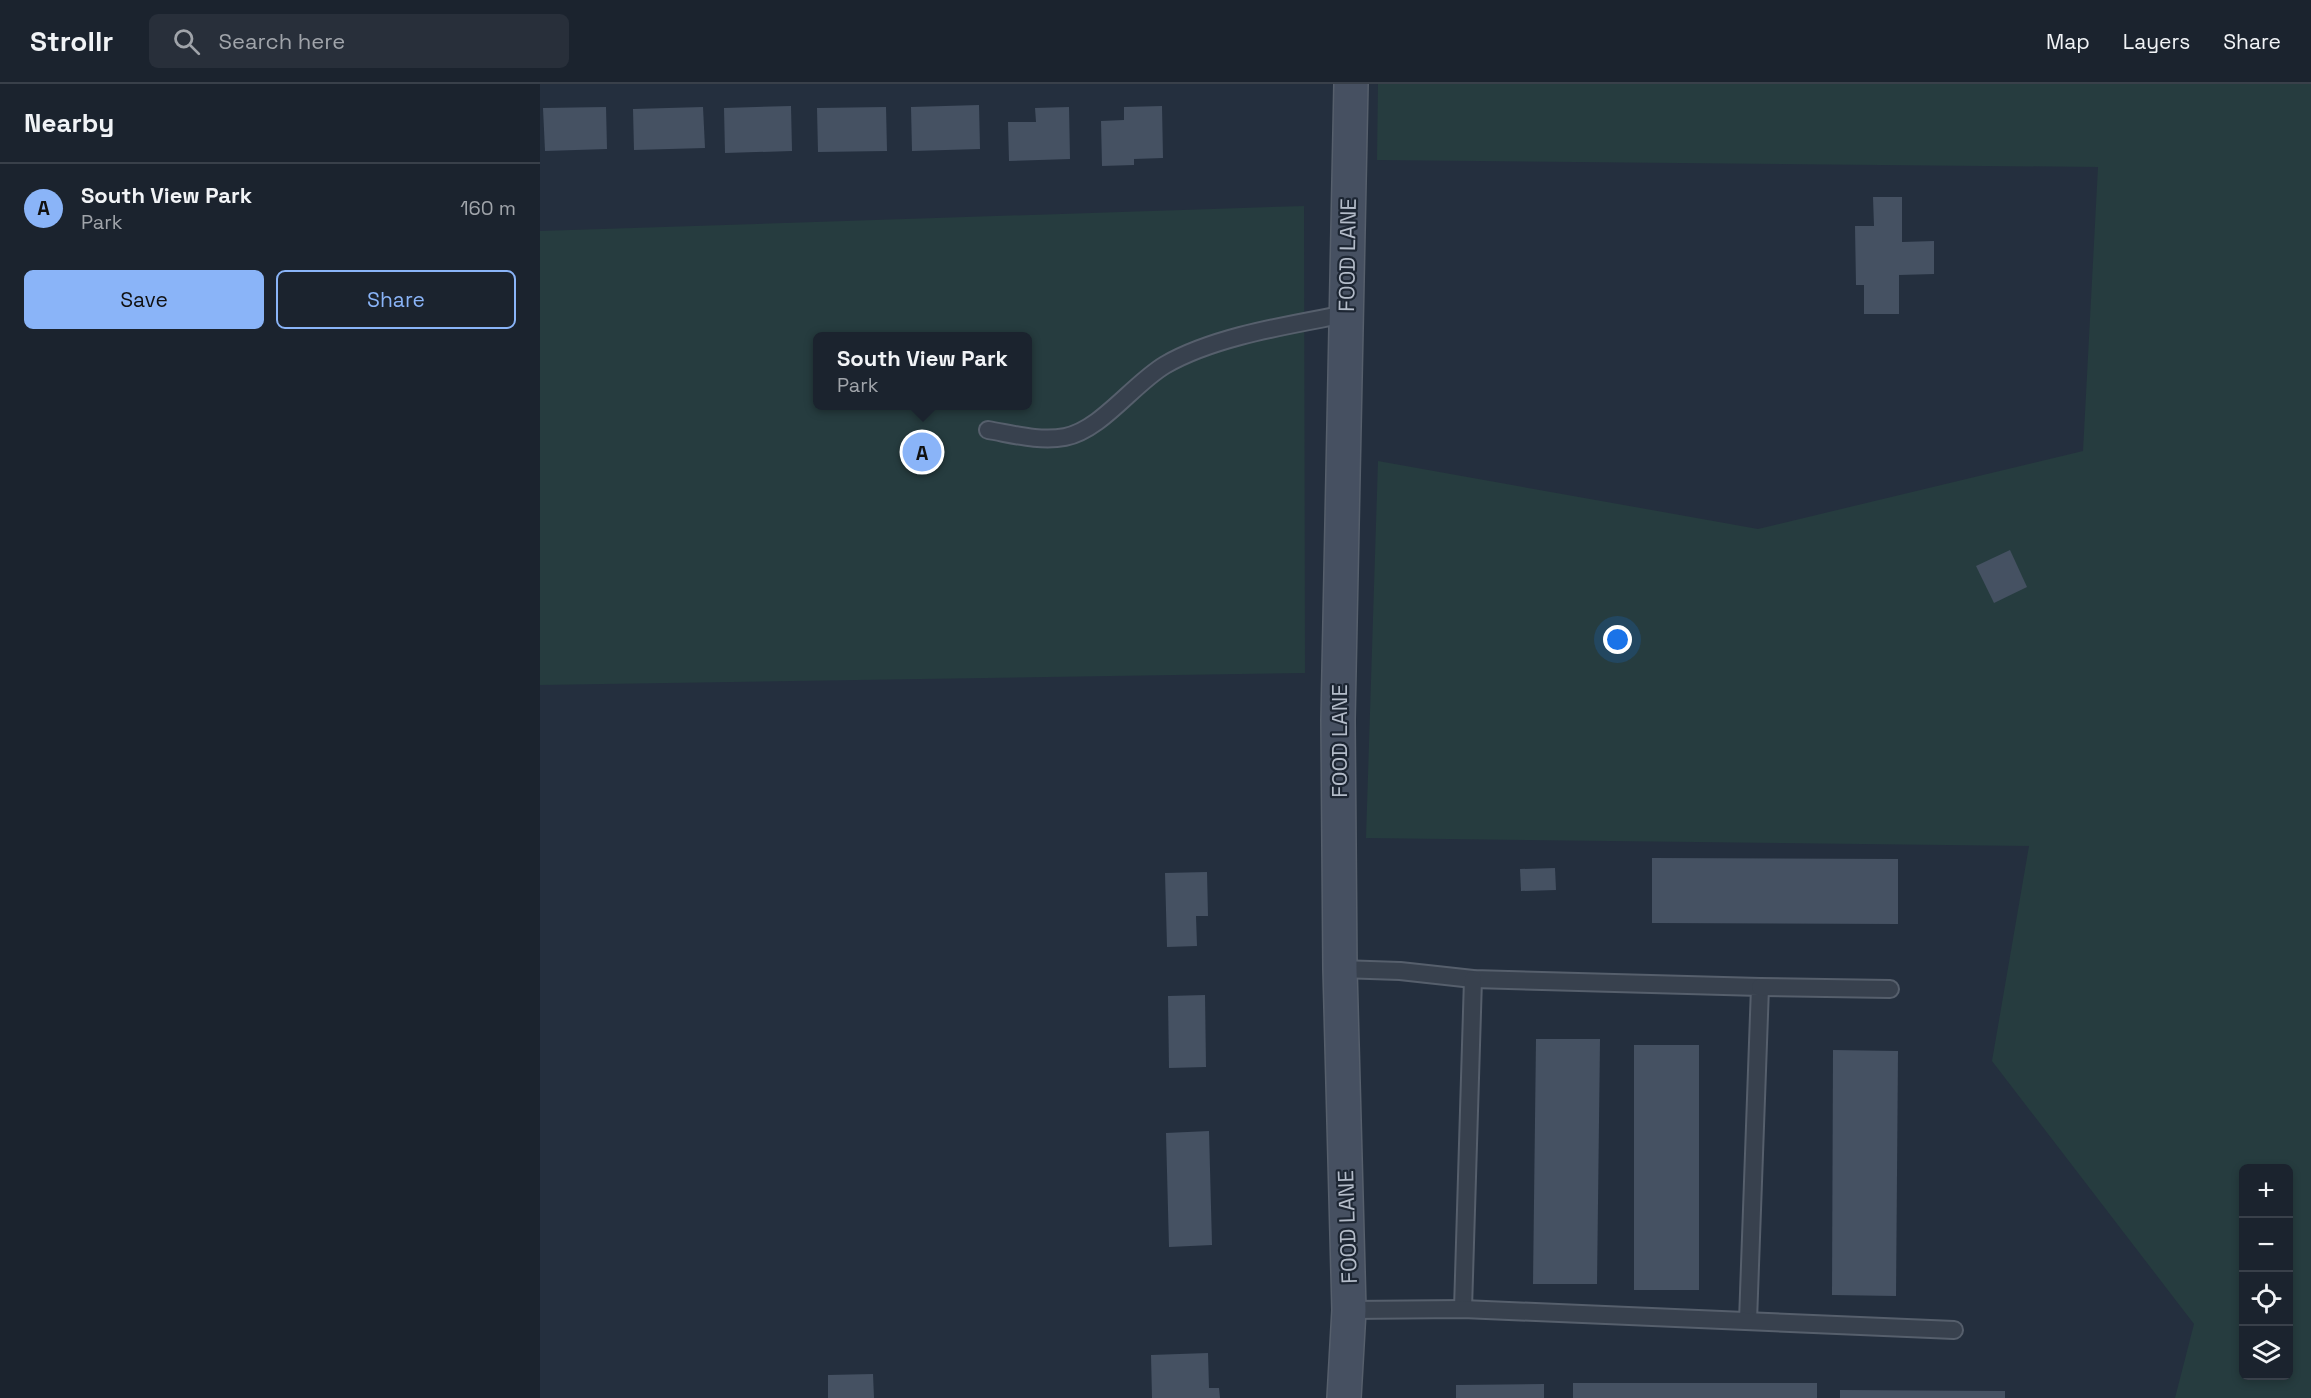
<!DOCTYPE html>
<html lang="en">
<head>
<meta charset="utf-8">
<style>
	:root { --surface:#1b232e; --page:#282f3a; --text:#f1f3f6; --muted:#a0a4aa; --line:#39404a; --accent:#8ab4f8 }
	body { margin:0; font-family:"Space Grotesk",sans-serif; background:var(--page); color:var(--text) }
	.controls { position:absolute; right:18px; bottom:18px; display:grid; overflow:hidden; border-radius:9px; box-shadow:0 3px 9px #0003 }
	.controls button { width:54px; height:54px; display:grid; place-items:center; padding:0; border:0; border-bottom:2px solid var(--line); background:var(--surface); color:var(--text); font:30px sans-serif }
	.you { position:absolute; left:1078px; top:556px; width:21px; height:21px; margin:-15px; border:4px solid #fff; border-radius:50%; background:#1a73e8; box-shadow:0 0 0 9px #1a73e833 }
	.badge { display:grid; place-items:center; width:39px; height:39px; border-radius:50%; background:var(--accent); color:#111; font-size:20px; font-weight:700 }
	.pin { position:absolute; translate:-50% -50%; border:3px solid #fff; box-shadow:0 2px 6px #0006 }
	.popup { position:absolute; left:273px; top:248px; width:219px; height:78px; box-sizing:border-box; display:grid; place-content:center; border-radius:9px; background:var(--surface); filter:drop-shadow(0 2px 4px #0005); font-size:20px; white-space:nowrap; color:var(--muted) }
	.popup b { font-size:22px; color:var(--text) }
	.popup::after { content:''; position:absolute; left:50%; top:100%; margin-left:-12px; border:12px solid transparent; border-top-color:var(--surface) }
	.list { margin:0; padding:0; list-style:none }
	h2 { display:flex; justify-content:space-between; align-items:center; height:78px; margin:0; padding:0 24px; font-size:26px }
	h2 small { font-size:20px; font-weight:400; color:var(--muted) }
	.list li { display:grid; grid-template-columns:39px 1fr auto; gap:18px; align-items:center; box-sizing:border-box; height:90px; padding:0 24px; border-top:2px solid var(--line) }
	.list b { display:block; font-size:22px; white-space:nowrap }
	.list p { margin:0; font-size:20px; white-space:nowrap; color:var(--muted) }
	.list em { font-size:20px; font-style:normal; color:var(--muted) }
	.actions { display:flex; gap:12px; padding:18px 24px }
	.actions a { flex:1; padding:14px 0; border:2px solid var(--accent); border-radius:9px; text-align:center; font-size:21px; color:var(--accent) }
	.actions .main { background:var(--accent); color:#111 }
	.icon { flex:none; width:33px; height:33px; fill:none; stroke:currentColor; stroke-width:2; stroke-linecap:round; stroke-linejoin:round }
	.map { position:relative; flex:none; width:1771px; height:1314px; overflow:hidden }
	header { display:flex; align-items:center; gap:36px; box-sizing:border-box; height:84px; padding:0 30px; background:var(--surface); border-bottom:2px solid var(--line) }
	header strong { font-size:28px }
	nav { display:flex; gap:33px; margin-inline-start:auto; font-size:21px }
	.search { width:420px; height:54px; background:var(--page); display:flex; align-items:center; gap:15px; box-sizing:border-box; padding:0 21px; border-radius:9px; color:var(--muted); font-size:22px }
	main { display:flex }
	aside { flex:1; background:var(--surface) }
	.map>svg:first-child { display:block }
	.green { fill:#263c3f; fill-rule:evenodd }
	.building { fill:#455162 }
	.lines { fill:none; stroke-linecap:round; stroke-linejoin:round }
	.lane-casing { stroke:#565f6c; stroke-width:20 }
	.secondary-casing { stroke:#565f6c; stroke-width:36 }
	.lane { stroke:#38414e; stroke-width:16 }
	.secondary { stroke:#465061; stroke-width:33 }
	.labels { text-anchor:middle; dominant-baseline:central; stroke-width:4.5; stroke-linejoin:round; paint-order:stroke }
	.street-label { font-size:22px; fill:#b4bcc9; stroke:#1d2633 }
</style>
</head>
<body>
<header>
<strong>Strollr</strong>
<div class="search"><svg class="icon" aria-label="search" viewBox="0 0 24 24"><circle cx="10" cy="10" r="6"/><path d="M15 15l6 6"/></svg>Search here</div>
<nav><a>Map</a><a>Layers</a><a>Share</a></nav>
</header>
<main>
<aside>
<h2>Nearby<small></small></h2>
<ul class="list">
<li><span class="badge">A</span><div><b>South View Park</b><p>Park</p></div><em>160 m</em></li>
</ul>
<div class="actions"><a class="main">Save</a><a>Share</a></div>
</aside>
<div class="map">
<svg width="1771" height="1314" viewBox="0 0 1771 1314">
	<rect width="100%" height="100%" fill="#242f3e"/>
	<g class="green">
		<path d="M838,0H1771V1314H1635L1654,1240L1452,977L1489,762L826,754L838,377L1218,445L1543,367L1558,83L837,76ZM1704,1084H1748V1292H1704Z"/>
		<path d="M764,122L765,589L0,601V147ZM277,252H487V322H277Z"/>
	</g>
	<g class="building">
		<polygon points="439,21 440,65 372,67 371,23"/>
		<polygon points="251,22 252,67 185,69 184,24"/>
		<polygon points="622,22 623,74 594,75 594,81 562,82 561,37 584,36 584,23"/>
		<polygon points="66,23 67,65 5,67 3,24"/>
		<polygon points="163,23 165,64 94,66 93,25"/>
		<polygon points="346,23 347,67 278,68 277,24"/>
		<polygon points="529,23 530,75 469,77 468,38 496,38 495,24"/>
		<polygon points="1333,113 1362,113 1362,158 1394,157 1394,190 1359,191 1359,230 1324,230 1324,201 1316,201 1315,142 1334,142"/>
		<polygon points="1470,466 1487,503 1454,519 1436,482"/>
		<polygon points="1112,774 1358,775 1358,840 1112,839"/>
		<polygon points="1015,784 1016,806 981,807 980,785"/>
		<polygon points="667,788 668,832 656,832 657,862 627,863 625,789"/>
		<polygon points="665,911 666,983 629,984 628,912"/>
		<polygon points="996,955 1060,955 1057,1200 993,1200"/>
		<rect x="1094" y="961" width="65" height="245"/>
		<polygon points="1293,966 1358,967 1356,1212 1292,1211"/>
		<polygon points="669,1047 672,1161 629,1163 626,1049"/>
		<polygon points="668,1269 669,1304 679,1304 680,1314 612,1314 611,1271"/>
		<polygon points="333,1290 334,1314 288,1314 288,1291"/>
		<rect x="1033" y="1299" width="244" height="15"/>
		<polygon points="1004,1300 1004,1314 916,1314 916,1301"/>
		<polygon points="1300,1306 1465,1307 1465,1314 1300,1314"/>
	</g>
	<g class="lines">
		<defs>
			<g id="lane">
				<path d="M448,346C472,350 500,358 525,353C561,346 593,300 625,281C675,252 750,241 806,230"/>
				<polyline points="800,885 860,887 933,895 1220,903 1208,1237"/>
				<polyline points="1220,903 1350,905"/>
				<polyline points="923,1225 933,895"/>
				<polyline points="809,1226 923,1225 1414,1246"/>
			</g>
			<polyline id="secondary" points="804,1314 809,1226 800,885 798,636 811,0"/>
		</defs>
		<use href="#lane" class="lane-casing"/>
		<use href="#secondary" class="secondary-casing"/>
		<use href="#lane" class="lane"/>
		<use href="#secondary" class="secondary"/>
	</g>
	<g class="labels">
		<g class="street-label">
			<text transform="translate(807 171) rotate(-89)">FOOD LANE</text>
			<text transform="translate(799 657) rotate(-90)">FOOD LANE</text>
			<text transform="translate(807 1143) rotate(-92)">FOOD LANE</text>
		</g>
	</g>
</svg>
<div class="controls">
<button>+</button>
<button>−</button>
<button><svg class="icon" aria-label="locate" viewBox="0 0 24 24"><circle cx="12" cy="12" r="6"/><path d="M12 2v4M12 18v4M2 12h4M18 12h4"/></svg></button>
<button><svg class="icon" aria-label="layers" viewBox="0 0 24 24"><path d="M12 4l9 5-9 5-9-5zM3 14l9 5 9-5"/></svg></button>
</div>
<div class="you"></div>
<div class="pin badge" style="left:382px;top:368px">A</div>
<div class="popup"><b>South View Park</b>Park</div>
</div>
</main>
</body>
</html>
